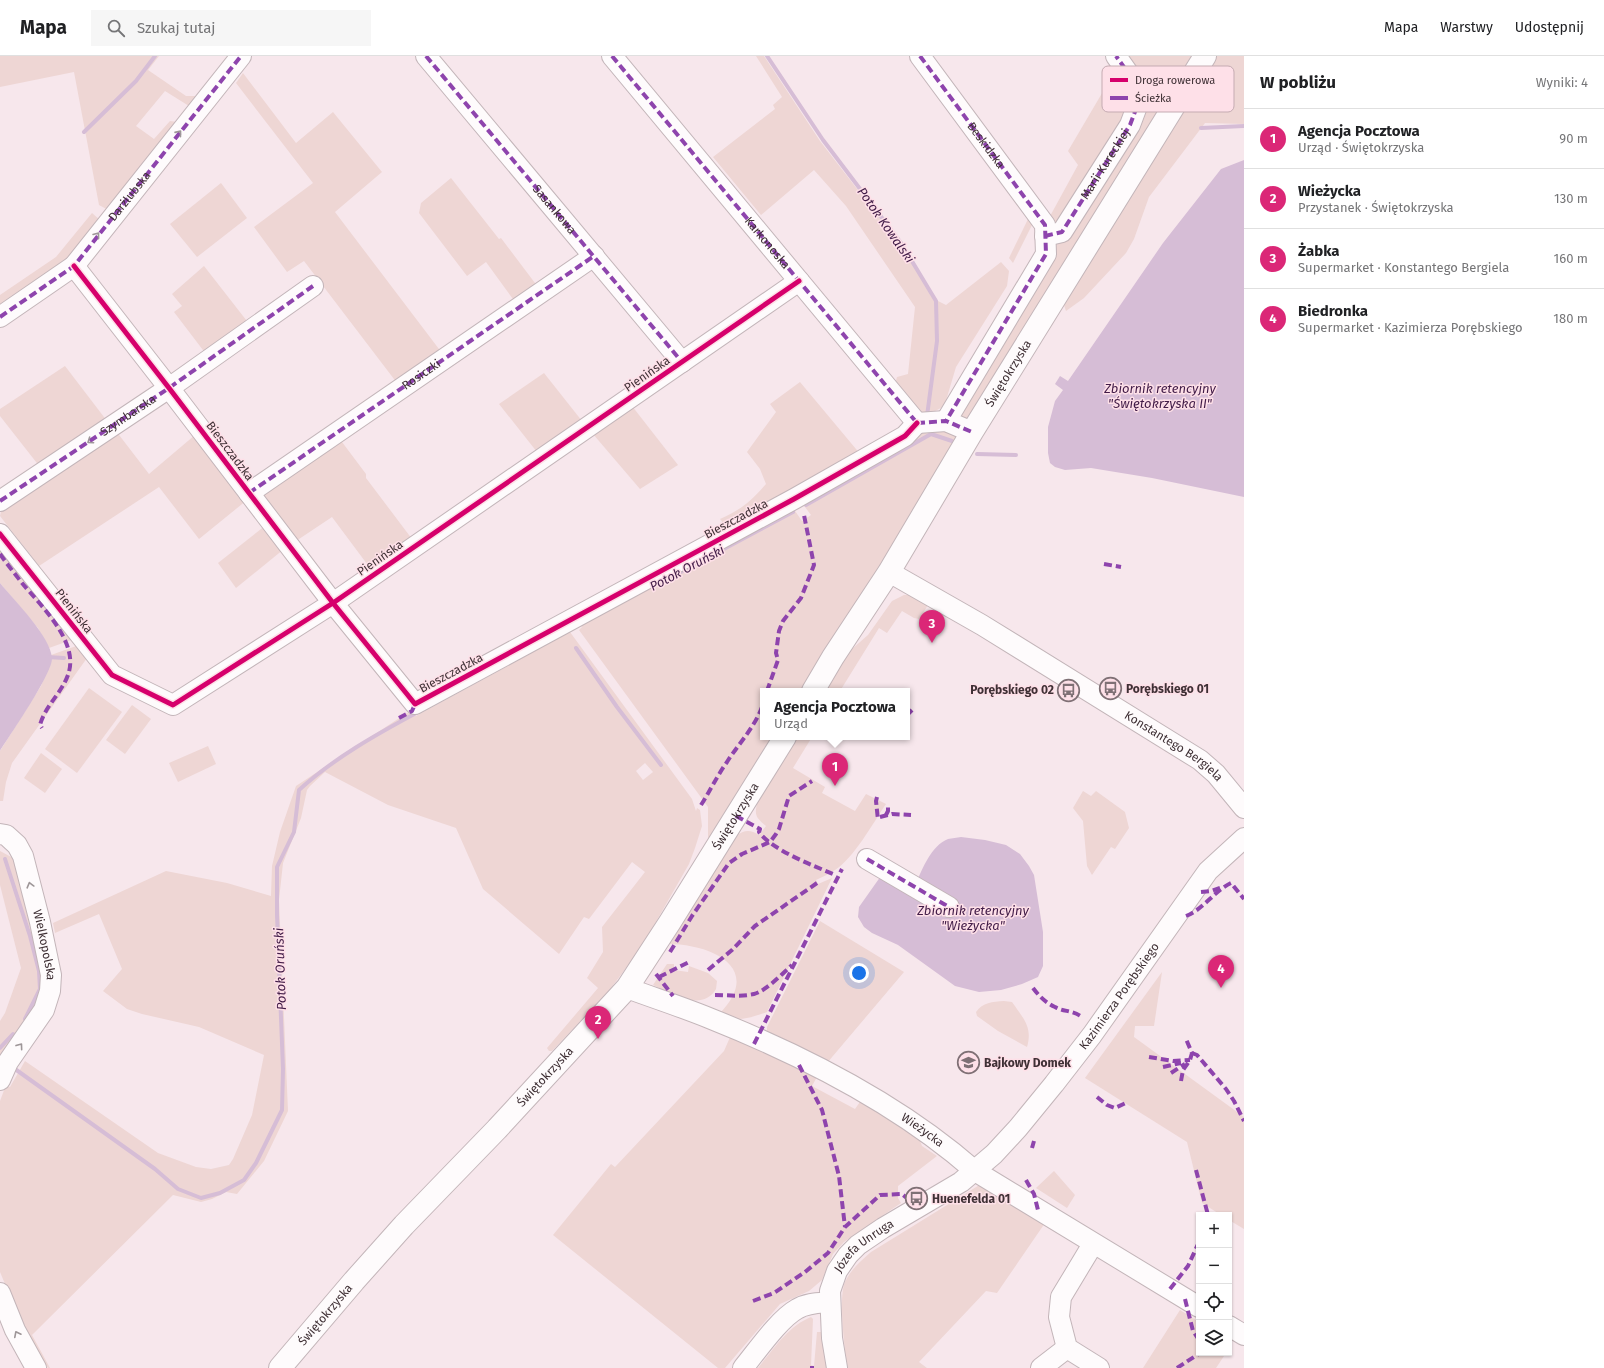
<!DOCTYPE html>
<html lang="pl">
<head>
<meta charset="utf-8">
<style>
	:root { --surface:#fff; --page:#f6f6f6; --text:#202124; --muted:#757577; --line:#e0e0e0; --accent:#db2777 }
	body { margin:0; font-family:"Fira Sans",sans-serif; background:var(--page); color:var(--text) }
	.controls { position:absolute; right:12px; bottom:12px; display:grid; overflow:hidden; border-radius:0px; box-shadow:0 1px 3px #0004 }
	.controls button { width:36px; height:36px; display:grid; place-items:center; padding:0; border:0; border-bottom:1px solid var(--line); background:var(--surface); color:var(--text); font:20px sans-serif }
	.you { position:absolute; left:859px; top:917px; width:14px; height:14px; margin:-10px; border:3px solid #fff; border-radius:50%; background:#1a73e8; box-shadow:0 0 0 6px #1a73e833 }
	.badge { display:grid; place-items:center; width:26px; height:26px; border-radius:50%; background:var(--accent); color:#fff; font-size:13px; font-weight:700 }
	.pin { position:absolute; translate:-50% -33px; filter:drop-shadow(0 1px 2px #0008) }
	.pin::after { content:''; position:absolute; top:21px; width:14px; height:12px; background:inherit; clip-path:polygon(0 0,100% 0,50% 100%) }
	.popup { position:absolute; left:760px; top:632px; width:150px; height:52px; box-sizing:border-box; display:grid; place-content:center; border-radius:0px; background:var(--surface); filter:drop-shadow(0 1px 3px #0005); font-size:13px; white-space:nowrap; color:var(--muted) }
	.popup b { font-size:15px; color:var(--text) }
	.popup::after { content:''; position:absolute; left:50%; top:100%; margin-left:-8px; border:8px solid transparent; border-top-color:var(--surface) }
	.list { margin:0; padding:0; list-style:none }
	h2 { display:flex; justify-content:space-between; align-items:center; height:52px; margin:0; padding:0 16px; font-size:17px }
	h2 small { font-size:13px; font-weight:400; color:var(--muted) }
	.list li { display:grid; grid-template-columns:26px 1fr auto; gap:12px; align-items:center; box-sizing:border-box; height:60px; padding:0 16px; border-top:1px solid var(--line) }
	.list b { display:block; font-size:15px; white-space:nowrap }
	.list p { margin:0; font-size:13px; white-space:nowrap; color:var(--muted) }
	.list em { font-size:13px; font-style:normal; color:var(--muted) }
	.icon { flex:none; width:22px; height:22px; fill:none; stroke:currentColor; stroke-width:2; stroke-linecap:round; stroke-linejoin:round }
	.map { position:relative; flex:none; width:1244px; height:1312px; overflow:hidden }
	header { display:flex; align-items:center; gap:24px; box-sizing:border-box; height:56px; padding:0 20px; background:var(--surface); border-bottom:1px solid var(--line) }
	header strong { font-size:19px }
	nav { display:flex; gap:22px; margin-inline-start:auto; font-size:14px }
	.search { width:280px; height:36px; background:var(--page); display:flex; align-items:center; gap:10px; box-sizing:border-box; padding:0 14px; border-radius:0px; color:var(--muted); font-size:15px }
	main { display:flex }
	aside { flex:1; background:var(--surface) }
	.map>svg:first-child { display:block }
	.green { fill:#eed6d4; fill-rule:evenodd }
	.water { fill:#d6bdd6 }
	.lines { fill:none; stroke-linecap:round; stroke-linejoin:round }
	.stream { stroke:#d6bdd6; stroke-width:4 }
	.minor-casing { stroke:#c3b5b9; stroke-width:22 }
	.major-casing { stroke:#c3b5b9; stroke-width:24 }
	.minor { stroke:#fefbfc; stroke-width:20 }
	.major { stroke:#fefbfc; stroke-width:22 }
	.quiet { stroke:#8e44ad; stroke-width:4; stroke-dasharray:8 4; stroke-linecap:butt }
	.cycleway-casing { stroke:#fee0e8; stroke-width:8 }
	.cycleway { stroke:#d6006c; stroke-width:5 }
	.oneway { stroke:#9e9698 }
	.labels { text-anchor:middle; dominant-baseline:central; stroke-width:3; stroke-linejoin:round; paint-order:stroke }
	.street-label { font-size:12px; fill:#3f3035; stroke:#fee0e8 }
	.poi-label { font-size:12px; font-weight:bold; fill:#3f3035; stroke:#fee0e8; text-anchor:start }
	.water-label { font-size:13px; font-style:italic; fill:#411b47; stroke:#fee0e8 }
	.key { fill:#fee0e8; stroke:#c5abb2; stroke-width:1 }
	.key-label { font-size:11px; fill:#3f3035 }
</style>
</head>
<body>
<header>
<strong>Mapa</strong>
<div class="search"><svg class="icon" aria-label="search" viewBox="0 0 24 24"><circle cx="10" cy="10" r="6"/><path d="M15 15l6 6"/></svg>Szukaj tutaj</div>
<nav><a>Mapa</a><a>Warstwy</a><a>Udostępnij</a></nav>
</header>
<main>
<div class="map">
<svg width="1244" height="1312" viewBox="0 0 1244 1312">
	<rect width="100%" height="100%" fill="#f7e7ec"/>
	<g class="green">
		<polygon points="0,0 159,0 148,14 186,40 196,40 189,50 165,35 136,70 154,83 170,65 177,66 110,155 99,149 74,16 0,31"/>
		<path d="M756,0H764L820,85L905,195L934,243L946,249L1001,206L1009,215L1007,230L956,311L945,348C943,351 939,353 935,355C918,365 904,339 895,328L897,321L908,318L915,251L846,150L814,114L761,159L713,101L775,53L773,49L782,41Z"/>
		<polygon points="1125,0 1196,0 968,364 957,360 1053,193 1068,176 1137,62"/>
		<polygon points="1216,0 1244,0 1244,68 1205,67 1149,141 1134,183 1126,197 1084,242 1066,255 1063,246"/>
		<polygon points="1118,10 1127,25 1129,56 1055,170 1049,162 1078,109 1068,95"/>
		<polygon points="243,17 296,87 333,56 382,116 335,156 442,297 397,327 304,205 287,216 254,171 313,127 236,27"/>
		<polygon points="451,122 499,183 501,182 538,231 515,246 486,206 467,220 419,157 421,147"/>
		<polygon points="221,127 247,162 197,201 170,168"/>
		<polygon points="92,157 101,165 80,193 0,253 0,239 56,201"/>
		<polygon points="1029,161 1033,167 1013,207 1009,202"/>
		<polygon points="204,210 250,269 206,298 174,256 182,250 172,238"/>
		<polygon points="65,310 107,365 40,411 0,360 0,353"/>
		<polygon points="544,317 582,365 537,396 499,348"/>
		<path d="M800,326L861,399L729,474L720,463C742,453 750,446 766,428L760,413L747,396L776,356L770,348Z"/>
		<polygon points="632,350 678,409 640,433 593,378"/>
		<polygon points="930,371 956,376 959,383 801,635 763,635 763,681 771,681 718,770 708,783 708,751 579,574 582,571 579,566 793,452 802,465 811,459 802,447"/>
		<polygon points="116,375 149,418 195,379 247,444 199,483 159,431 39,510 0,460 2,451"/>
		<polygon points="339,382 366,418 366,422 412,483 370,512 332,461 296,485 263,442 266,432"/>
		<polygon points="266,469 284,493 236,532 218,507"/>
		<polygon points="0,487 74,583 49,592 38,572 0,527"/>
		<polygon points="904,539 910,539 930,546 919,563 914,562 902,555 887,577 879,572 840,635 826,635 837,611 844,600 868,579 892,545"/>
		<path d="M570,576L692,743L696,755L697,752L700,754L702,770L695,792L689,808L641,892L608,936L552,995H549L547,992L598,932L587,922L603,896L602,871L645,816L632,806L589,863L584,861L559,898L483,833L456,772L388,749L325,716L310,730L307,734L301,762L283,807L279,844L288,1055L264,1105L237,1138L226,1136L212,1143L201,1146L173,1139L32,1279L50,1312H48L40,1303L28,1283L0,1216V1045L6,1029L10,1031L25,1005L158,1097L196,1111L211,1113L229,1109L233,1103L252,1059L264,999L199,971L142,958L127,953L103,935L122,913L99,858L55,877L53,867L166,815L227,827L271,840L272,810L280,776L296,730L410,655L416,660ZM645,707L653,716L643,724L636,715Z"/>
		<polygon points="79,589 87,602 12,707 6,726 3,745 0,745 0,695 41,630 52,603 51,599"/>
		<polygon points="89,632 122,656 77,717 45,693"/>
		<polygon points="132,649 151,663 125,698 106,684"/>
		<path d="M798,681H812L793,712L825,731L822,737L855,755L866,738L886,748C873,767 854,802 835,814C829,818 822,821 816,824L818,828L832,822L767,956C750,962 737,967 719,958C765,912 711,888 668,888L736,780C744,774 750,773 759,779L766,770C757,762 754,760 757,748Z"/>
		<polygon points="208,690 216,708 178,726 169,707"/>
		<polygon points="41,697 62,713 45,737 24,722"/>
		<polygon points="1083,735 1091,740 1096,735 1125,756 1129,772 1115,793 1111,791 1092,819 1087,810 1083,765 1073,752"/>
		<polygon points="0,795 15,803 43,919 38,952 0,1004 0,965 5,957 21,912 0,829"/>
		<polygon points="820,865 904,916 827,1007 774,978 767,978 767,971"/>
		<path d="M667,908H674V914L688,916L689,910L708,917L717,925L716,933C702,957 671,937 653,929Z"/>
		<polygon points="1162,916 1154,970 1135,970 1134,981 1244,1061 1244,1173 1229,1164 1229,1159 1221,1159 1202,1147 1187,1086 1085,1022"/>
		<path d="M1004,945L1012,946C1023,962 1033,971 1027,991L998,975L977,960L976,956C983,946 992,946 1004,945Z"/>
		<polygon points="731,979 818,1019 812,1030 855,1053 862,1043 919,1082 922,1090 937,1100 898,1130 898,1142 901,1147 844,1186 833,1198 822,1224 809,1235 780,1248 725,1312 718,1312 553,1179 611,1108 615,1111 724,995"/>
		<polygon points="1054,1115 1075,1139 1067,1152 1036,1132"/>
		<path d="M981,1128L1045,1167L997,1237L986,1235L919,1306L927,1312H847C845,1294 838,1241 845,1226C851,1213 861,1205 871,1196Z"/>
		<polygon points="1180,1254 1199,1266 1199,1297 1226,1297 1216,1312 1143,1312"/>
		<path d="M811,1261L813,1263L811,1309L814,1310L817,1276H825L828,1312H758C773,1294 788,1270 811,1261Z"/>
	</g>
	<g class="water">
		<polygon points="1244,104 1244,441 1152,422 1091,412 1065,414 1055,411 1050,407 1048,397 1048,371 1055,345 1063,334 1055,328 1060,320 1068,325 1163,187 1221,113"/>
		<path d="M0,527C14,544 51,581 52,602C53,617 10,679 0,695Z"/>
		<path d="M961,781L985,784L1006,789L1020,798L1029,810L1034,819L1043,876V910L1038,921L1022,928L1001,934L979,936L955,930L898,889L872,877L864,871L858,861L859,851L883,817L916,827C923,812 931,790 948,783C952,782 957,782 961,781Z"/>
	</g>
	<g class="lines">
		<g class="stream">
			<polyline points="767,0 823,84 901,187 936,245 937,285 927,360"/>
			<polyline points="1201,72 1244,70"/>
			<polyline points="84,76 136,25 155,0"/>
			<polyline points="977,398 1016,399"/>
			<polyline points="806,449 931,378 952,385"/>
			<polyline points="664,525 793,456"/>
			<polyline points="576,592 617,651 661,709"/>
			<polyline points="47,601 64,602"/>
			<polyline points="5,803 30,880 39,915 40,933 25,963"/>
			<polyline points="0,992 13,978"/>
			<path d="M15,1013L155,1113L178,1133L201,1142L220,1137L244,1124L256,1107L282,1054L283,1013L277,859V811L294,776L299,734C334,702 377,678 418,656"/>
		</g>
		<defs>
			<g id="minor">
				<path id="s1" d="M426,0L682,306"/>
				<polyline points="612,0 917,367"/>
				<polyline points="920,0 1045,169 1046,198 946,365"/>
				<polyline points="1045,180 1062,176 1130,69 1136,53 1136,43 1131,21 1116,0"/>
				<polyline points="74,210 169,332 333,547 415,648 794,443 905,380 917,367"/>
				<path id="s2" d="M0,261L74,210L241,0"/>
				<polyline points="917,367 946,365 972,376"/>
				<polyline points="249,437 594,200"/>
				<polyline points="0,445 169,332 313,230"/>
				<polyline points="0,478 112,619 173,649 333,547 799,225"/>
				<path id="s3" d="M889,516L982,569L1200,704L1216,718L1244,752"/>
				<path id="s4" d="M0,778L6,779L17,789L23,800L40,866L51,919L50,935L44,954L8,1006L0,1024"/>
				<polyline points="867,803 949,851"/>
				<path id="s5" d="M627,932C654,942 682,951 709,962C802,999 899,1048 975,1115L1199,1251"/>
				<polyline points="1093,1188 1061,1241 1059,1261 1067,1292 1099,1312"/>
				<polyline points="0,1237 15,1274 36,1312"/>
				<polyline points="1229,1270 1244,1279"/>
				<path d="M743,1312C757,1295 779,1263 797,1253C807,1247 819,1247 830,1246"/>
				<path id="s6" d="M837,1312L832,1282L830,1235L837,1215L848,1199L858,1189L883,1172L961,1126L994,1098L1018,1072L1054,1028L1092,979L1208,815L1244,782"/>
				<polyline points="1041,1312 1067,1292"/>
			</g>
			<g id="major">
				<path id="s7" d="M813,635L833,601L889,516L972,376L1205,0"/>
				<path id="s8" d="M280,1312L354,1225L404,1169L497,1073L627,932L670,866L785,681"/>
			</g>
		</defs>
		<use href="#minor" class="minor-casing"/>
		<use href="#major" class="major-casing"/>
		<use href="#minor" class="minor"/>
		<use href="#major" class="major"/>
		<g class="quiet">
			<polyline points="426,0 682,306"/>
			<path id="s9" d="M612,0L917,367"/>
			<path id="s10" d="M920,0L1045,169L1046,198L946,365"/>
			<path id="s11" d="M1045,180L1062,176L1130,69L1136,53V43L1131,21L1116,0"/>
			<polyline points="0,261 74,210 241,0"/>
			<polyline points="917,367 946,365 972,376"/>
			<path id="s12" d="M249,437L594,200"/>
			<path id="s13" d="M0,445L169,332L313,230"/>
			<path d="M0,498C7,508 15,518 22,527C41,550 80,586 68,619C61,638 45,650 40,669L42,672"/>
			<polyline points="1104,508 1121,511"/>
			<polyline points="767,635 778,604 776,597 779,575 783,565 801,542 814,509 804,459"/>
			<polyline points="907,659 912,654"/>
			<polyline points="399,662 412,655 415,648"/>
			<polyline points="877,741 876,745 878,764"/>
			<path d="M701,749C710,735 717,720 727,706C739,687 756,670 763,648"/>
			<polyline points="886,759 888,755 888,750"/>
			<path d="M736,760L760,773L759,776C772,794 812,809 833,818"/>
			<polyline points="880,761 892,758 911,759"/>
			<polyline points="867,803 949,851"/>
			<polyline points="1201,836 1211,835 1220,832"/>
			<path d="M1186,860C1204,853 1214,835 1231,827L1244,843"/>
			<polyline points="670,896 692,860 729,807 742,798 770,786 776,778 779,773 789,740 812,725"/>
			<polyline points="708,914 732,894 755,870 817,827"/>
			<polyline points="656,918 673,940"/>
			<polyline points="659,921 689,906"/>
			<path d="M1033,932C1039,940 1046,947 1055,951C1064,956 1072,954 1082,961"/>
			<path d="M715,939C728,939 741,941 754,938C766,935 782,918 792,909"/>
			<polyline points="754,988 842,813"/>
			<polyline points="1192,997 1197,999 1226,1033 1234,1045 1244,1065"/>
			<polyline points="1149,1001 1173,1005 1190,1004"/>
			<polyline points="799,1009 822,1054 839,1120 845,1171"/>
			<polyline points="1163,1011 1181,1007"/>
			<polyline points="1171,1017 1185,1008"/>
			<polyline points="1181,1025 1183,1014 1190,1004 1192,997 1186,983"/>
			<polyline points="1097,1041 1107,1049 1115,1052 1128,1046"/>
			<polyline points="1032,1092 1034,1085"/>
			<polyline points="1196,1114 1208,1159"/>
			<polyline points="1026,1124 1034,1138 1038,1154"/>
			<polyline points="1170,1233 1188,1210 1199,1186"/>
			<polyline points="1185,1243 1193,1275 1199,1284"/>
			<polyline points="753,1245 774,1237 805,1216 828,1197 845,1171 880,1139 902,1138 919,1152"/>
			<polyline points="1229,1271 1230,1270"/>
			<polyline points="812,1312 812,1310"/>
			<polyline points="1177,1312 1200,1297"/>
		</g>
		<defs>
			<g id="cycleway">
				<polyline points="74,210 169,332 333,547 415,648 794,443 905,380 917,367"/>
				<polyline points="0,478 112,619 173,649 333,547 799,225"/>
			</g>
		</defs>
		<use href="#cycleway" class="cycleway-casing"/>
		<use href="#cycleway" class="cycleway"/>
	</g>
	<defs><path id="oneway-chevron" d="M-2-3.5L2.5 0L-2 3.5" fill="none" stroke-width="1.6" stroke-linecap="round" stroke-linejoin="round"/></defs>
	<g class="oneway">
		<use href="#oneway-chevron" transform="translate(179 77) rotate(-51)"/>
		<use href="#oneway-chevron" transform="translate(97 179) rotate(-52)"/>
		<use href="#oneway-chevron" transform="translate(90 385) rotate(146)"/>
		<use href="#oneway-chevron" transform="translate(30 829) rotate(-105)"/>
		<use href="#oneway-chevron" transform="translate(20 990) rotate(-54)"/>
		<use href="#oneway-chevron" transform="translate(17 1278) rotate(-117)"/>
	</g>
	<defs>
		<symbol id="bus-ring" viewBox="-11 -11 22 22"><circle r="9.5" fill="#fee0e8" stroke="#7f7075" stroke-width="1.5"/><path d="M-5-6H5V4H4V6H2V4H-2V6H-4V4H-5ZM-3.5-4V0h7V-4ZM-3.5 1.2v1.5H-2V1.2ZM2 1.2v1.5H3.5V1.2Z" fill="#7f7075"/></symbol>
		<symbol id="school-ring" viewBox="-11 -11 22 22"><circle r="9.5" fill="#fee0e8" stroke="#7f7075" stroke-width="1.5"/><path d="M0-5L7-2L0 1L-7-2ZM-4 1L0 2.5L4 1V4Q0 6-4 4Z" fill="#7f7075"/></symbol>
	</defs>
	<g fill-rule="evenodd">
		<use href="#bus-ring" x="1098" y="620" width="25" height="25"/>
		<use href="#bus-ring" x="1056" y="622" width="25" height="25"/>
		<use href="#school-ring" x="956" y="994" width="25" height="25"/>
		<use href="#bus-ring" x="904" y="1130" width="25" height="25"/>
	</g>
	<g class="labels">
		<g class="street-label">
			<text stroke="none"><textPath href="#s10" startOffset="111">Beskidzka</textPath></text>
			<text stroke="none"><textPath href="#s11" startOffset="98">Marii Kureckiej</textPath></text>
			<text stroke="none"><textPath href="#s2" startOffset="179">Darżlubska</textPath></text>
			<text stroke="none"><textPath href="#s1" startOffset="200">Sasankowa</textPath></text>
			<text stroke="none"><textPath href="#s9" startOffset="243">Karkonoska</textPath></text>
			<text stroke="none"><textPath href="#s7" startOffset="373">Świętokrzyska</textPath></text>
			<text transform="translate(647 318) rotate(-35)">Pienińska</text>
			<text stroke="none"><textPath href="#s12" startOffset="209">Rosiczki</textPath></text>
			<text stroke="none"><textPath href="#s13" startOffset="154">Szymbarska</textPath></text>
			<text transform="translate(230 395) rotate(53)">Bieszczadzka</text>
			<text transform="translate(736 463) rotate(-28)">Bieszczadzka</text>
			<text transform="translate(380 502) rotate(-35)">Pienińska</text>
			<text transform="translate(74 555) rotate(52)">Pienińska</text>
			<text transform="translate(451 617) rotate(-28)">Bieszczadzka</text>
			<text stroke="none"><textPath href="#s3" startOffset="334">Konstantego Bergiela</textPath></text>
			<text stroke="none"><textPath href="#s8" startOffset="718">Świętokrzyska</textPath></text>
			<text stroke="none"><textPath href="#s4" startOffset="125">Wielkopolska</textPath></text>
			<text stroke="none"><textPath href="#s6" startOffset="498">Kazimierza Porębskiego</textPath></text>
			<text stroke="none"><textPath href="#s8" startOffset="394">Świętokrzyska</textPath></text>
			<text stroke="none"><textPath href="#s5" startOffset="329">Wieżycka</textPath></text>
			<text stroke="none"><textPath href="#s6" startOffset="136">Józefa Unruga</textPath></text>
			<text stroke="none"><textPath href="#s8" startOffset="70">Świętokrzyska</textPath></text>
		</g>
		<g class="poi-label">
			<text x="1126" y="633">Porębskiego 01</text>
			<text x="1054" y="634" text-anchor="end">Porębskiego 02</text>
			<text x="984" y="1007">Bajkowy Domek</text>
			<text x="932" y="1143">Huenefelda 01</text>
		</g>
		<g class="water-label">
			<text transform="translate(886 169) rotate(55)">Potok Kowalski</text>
			<text x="1160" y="332">Zbiornik retencyjny<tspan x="1160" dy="15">"Świętokrzyska II"</tspan></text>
			<text transform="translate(687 512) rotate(-28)">Potok Oruński</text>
			<text x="973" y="854">Zbiornik retencyjny<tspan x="973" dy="15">"Wieżycka"</tspan></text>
			<text transform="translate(280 913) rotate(-92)">Potok Oruński</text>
		</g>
	</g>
	<rect x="1102" y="10" width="132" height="46" rx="6" class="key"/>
	<rect x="1110" y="22" width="18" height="4" fill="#d6006c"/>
	<rect x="1110" y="40" width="18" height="4" fill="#8e44ad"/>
	<g class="key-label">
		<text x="1135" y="28">Droga rowerowa</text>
		<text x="1135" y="46">Ścieżka</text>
	</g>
</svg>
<div class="controls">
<button>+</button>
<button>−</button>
<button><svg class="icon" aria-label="locate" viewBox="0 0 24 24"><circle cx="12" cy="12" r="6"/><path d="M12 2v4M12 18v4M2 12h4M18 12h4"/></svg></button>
<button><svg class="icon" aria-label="layers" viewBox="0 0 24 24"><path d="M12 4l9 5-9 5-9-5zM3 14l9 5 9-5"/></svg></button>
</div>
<div class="you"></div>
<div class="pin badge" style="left:835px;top:730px">1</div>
<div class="popup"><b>Agencja Pocztowa</b>Urząd</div>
<div class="pin badge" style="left:598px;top:983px">2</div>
<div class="pin badge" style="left:932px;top:587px">3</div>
<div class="pin badge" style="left:1221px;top:932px">4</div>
</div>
<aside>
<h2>W pobliżu<small>Wyniki: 4</small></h2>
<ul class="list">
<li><span class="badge">1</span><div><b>Agencja Pocztowa</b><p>Urząd · Świętokrzyska</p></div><em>90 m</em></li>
<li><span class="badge">2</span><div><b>Wieżycka</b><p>Przystanek · Świętokrzyska</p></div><em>130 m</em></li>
<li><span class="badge">3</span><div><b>Żabka</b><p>Supermarket · Konstantego Bergiela</p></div><em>160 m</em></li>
<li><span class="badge">4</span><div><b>Biedronka</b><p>Supermarket · Kazimierza Porębskiego</p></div><em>180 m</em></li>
</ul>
</aside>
</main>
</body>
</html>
